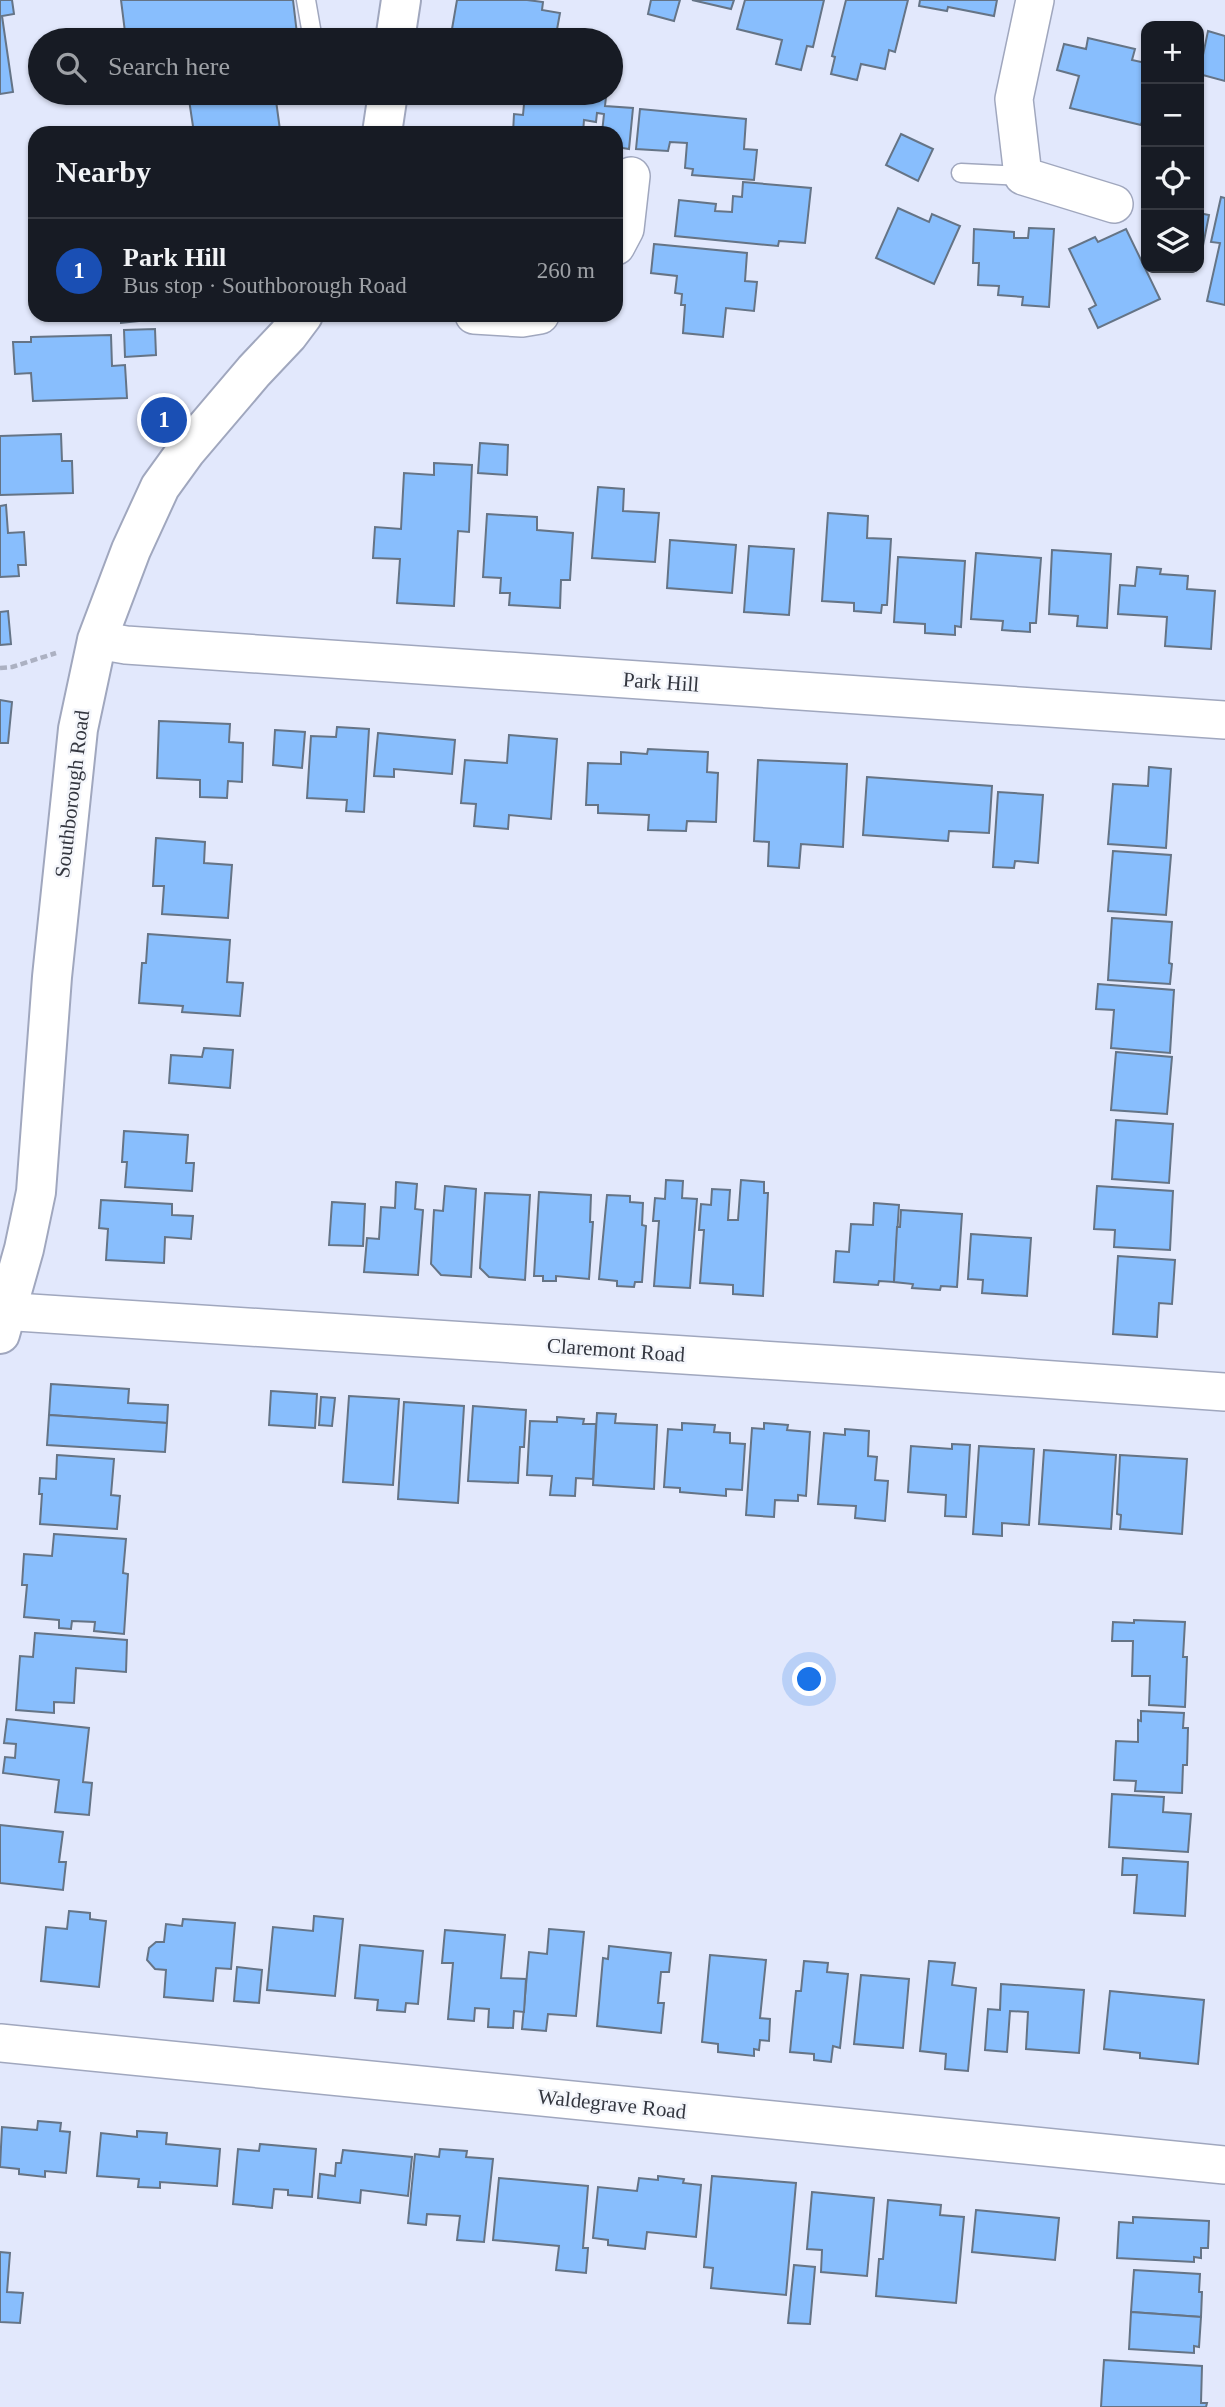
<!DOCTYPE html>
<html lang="en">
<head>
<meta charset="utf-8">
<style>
	:root { --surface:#171b24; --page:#20242c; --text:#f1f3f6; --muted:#9ea1a6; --line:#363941; --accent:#428475 }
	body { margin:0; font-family:"Times New Roman",serif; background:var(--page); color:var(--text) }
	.controls { position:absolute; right:21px; top:21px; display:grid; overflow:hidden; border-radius:14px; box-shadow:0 2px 5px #0004 }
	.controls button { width:63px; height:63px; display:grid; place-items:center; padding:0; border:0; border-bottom:2px solid var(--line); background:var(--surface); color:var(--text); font:35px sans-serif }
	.you { position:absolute; left:810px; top:1680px; width:24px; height:24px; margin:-18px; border:5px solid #fff; border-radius:50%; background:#1a73e8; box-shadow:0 0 0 10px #1a73e833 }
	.badge { display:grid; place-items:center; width:46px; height:46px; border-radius:50%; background:var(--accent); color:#fff; font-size:23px; font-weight:700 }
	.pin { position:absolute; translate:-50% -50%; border:4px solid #fff; box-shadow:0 2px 7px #0006 }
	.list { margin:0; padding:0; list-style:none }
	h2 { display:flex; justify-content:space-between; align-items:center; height:91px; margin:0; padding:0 28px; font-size:30px }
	h2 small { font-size:23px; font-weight:400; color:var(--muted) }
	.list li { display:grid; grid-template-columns:46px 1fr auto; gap:21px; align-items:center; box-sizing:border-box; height:105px; padding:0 28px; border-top:2px solid var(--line) }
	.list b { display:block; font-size:26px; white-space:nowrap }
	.list p { margin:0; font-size:23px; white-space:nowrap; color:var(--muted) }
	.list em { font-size:23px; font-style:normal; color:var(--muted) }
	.icon { flex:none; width:38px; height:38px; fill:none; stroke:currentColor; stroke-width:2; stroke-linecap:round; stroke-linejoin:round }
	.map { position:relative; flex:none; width:1225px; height:2407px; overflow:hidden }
	.search { position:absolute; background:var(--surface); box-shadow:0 2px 5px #0004; left:28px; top:28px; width:595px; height:77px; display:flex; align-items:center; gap:18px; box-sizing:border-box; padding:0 24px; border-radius:38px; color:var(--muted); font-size:26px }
	.panel { position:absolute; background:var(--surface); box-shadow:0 2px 5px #0004; left:28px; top:126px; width:595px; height:196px; border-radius:21px }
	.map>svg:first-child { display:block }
	.building { fill:#88befd; stroke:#657486; stroke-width:2 }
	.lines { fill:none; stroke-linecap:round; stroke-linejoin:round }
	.lane-casing { stroke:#a0a7be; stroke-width:21 }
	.street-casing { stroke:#a0a7be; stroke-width:40 }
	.secondary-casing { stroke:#a0a7be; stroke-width:42 }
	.path { stroke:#acb1c2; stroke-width:4.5; stroke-dasharray:7 3.5; stroke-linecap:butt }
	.lane { stroke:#fff; stroke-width:18 }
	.street { stroke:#fff; stroke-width:37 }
	.secondary { stroke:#fff; stroke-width:38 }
	.labels { text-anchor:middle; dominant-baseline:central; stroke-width:5; stroke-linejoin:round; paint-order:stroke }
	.street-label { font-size:21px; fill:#33363f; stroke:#f4f6fb }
</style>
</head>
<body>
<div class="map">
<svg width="1225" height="2407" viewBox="0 0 1225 2407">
	<rect width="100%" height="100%" fill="#e2e8fc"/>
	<g class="building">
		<polygon points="0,0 12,0 14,14 2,16 13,92 0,94"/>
		<polygon points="121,0 293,0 297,34 267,38 267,40 126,40"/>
		<polygon points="457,0 527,0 543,2 542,10 560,13 556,35 538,33 537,40 481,40 482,34 452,29"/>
		<polygon points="651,0 680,0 674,21 648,14"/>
		<polygon points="692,0 734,0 731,9"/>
		<polygon points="745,0 824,0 813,47 807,46 801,70 776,64 782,40 737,29"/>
		<polygon points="846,0 908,0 895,52 889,50 885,69 861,64 857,80 831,74 835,57 832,56"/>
		<polygon points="920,0 997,0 994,16 948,7 947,11 919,6"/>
		<polygon points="1208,31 1225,36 1225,81 1199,74"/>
		<polygon points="1088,38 1135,49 1132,60 1146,63 1146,119 1143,118 1141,125 1070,108 1079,76 1057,70 1064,44 1086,49"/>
		<polygon points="188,93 275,93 280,130 257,133 194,133"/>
		<polygon points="525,93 561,93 606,97 605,106 633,108 629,149 616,147 616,133 602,133 604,114 597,113 596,122 584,120 583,133 513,133 514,114 523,115"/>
		<polygon points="640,109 746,119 744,149 757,150 754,180 692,175 693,169 685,168 687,143 670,142 668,151 636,149"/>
		<polygon points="901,134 933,149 918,181 886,165"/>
		<polygon points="743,182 811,188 805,243 779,241 778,246 675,236 679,200 716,204 715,211 732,212 733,196 742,197"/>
		<polygon points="1221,197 1225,198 1225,305 1207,301 1220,243 1211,242"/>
		<polygon points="898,208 929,222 932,214 960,226 934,284 876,258"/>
		<polygon points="1199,213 1209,215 1199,266"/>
		<polygon points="1029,228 1054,229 1049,307 1022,305 1023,297 998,295 999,286 978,285 979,263 973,263 974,229 1014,232 1014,238 1028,238"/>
		<polygon points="1126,229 1160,299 1098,328 1089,309 1096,305 1069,249 1095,237 1098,242"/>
		<polygon points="654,244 747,253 745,281 757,282 754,311 726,308 723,337 683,333 685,305 681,305 682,294 675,293 677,276 651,273"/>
		<polygon points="99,315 186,315 186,316 121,323 121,319 100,321"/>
		<polygon points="155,329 156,355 125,357 124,330"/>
		<polygon points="111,335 112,366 125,365 127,398 33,401 31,373 15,374 13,342 31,342 31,337"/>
		<polygon points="61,434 62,461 72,461 73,493 0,495 0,436"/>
		<polygon points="480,443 508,445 507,475 478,473"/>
		<polygon points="434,463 472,465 469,532 458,531 454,606 397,603 400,559 373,558 375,527 401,529 404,473 434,475"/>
		<polygon points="598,487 624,489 623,511 659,513 655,562 592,558"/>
		<polygon points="6,505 8,533 24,532 26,565 18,565 19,576 0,577 0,506"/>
		<polygon points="828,513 868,516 867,538 891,539 887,605 882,605 881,613 854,611 854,603 822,601"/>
		<polygon points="487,514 537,517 537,530 573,533 570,580 561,580 560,608 509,605 510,593 500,593 501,578 483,577"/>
		<polygon points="670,540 736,545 732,593 667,588"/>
		<polygon points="749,546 794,549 789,615 744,612"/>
		<polygon points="1052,550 1111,554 1107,628 1077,626 1078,616 1049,614"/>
		<polygon points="976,553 1041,558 1036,623 1030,623 1030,632 1002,630 1003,621 971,619"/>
		<polygon points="898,557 965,561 961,627 955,626 955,635 925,633 925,624 894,622"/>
		<polygon points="1137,567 1161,569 1160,574 1188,576 1187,589 1215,591 1211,649 1165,646 1167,617 1118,614 1120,585 1135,586"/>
		<polygon points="8,611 11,644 0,645 0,612"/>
		<polygon points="0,700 12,702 8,743 0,743"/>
		<polygon points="159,721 230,724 229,742 243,743 242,782 228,781 227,798 200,797 200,780 157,778"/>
		<polygon points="337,727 369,729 364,812 346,811 347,800 307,798 311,736 336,737"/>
		<polygon points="275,730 305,732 302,768 273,765"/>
		<polygon points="378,733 455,740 452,774 394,769 394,777 374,776"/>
		<polygon points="509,735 557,739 551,819 509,815 508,829 474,826 476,804 461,803 465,760 507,763"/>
		<polygon points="648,749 708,752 707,772 718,773 716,822 687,821 686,831 648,830 649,815 598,813 598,805 586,805 588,763 621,764 621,752 647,754"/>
		<polygon points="758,760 847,764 843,847 801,844 799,868 768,866 769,842 754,841"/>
		<polygon points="1149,767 1171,769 1166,848 1108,844 1113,784 1148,786"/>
		<polygon points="867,777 992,786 989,833 949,831 948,841 863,835"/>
		<polygon points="998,792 1043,795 1038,863 1015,861 1014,868 993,867"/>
		<polygon points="156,838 205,842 204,863 232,865 228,918 162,914 164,886 153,886"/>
		<polygon points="1113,851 1171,855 1166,915 1108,911"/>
		<polygon points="1112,918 1172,922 1169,963 1172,964 1170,984 1108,980"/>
		<polygon points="148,934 230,940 227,982 243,983 240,1016 182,1012 183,1006 139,1003 142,963 146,963"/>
		<polygon points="1098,984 1174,990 1170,1053 1111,1048 1114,1010 1096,1009"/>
		<polygon points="204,1048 233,1050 230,1088 169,1083 171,1055 202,1057"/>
		<polygon points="1116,1052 1172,1057 1167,1114 1111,1110"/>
		<polygon points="1116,1120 1173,1124 1169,1183 1112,1179"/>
		<polygon points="124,1131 188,1135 186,1163 194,1163 192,1191 125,1187 127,1162 122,1162"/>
		<polygon points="666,1180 683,1181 682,1198 697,1199 690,1288 654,1286 659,1221 653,1221 655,1198 665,1199"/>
		<polygon points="741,1180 764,1182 764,1193 768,1193 763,1296 733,1294 733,1285 700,1283 704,1230 699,1230 701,1204 711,1205 712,1189 730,1190 728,1220 738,1220"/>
		<polygon points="396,1182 417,1184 415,1209 423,1210 418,1275 364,1272 367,1238 379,1239 381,1207 395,1208"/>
		<polygon points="445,1186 476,1189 471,1277 441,1275 431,1264 434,1210 443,1211"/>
		<polygon points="1097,1186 1173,1191 1170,1250 1114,1247 1115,1230 1094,1229"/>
		<polygon points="539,1192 591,1195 590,1222 593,1222 589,1279 556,1276 556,1281 543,1281 543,1276 534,1276"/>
		<polygon points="485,1193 530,1195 525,1280 489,1277 480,1268"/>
		<polygon points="607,1195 630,1196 630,1202 643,1203 642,1225 646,1226 642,1282 635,1282 634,1287 617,1286 617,1281 599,1279"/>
		<polygon points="101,1200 172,1204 172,1215 193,1216 191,1239 165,1237 164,1263 106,1260 108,1229 99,1228"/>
		<polygon points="332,1202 365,1204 363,1246 329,1245"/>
		<polygon points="874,1203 899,1205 894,1282 879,1281 878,1285 834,1282 836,1251 849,1252 851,1224 873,1225"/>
		<polygon points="901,1210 962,1214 957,1287 941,1286 940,1290 912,1288 913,1284 894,1282 897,1227 900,1227"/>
		<polygon points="971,1234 1031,1238 1027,1296 982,1293 983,1280 968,1279"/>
		<polygon points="1118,1256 1175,1260 1172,1304 1159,1303 1157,1337 1113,1334"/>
		<polygon points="51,1384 129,1389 128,1403 168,1405 167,1423 49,1415"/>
		<polygon points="271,1391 317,1394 315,1428 269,1425"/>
		<polygon points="349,1396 399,1399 393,1485 343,1482"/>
		<polygon points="321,1397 335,1398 332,1426 319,1425"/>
		<polygon points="404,1402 464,1406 458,1503 398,1499"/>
		<polygon points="473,1406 526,1410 524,1447 520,1447 518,1483 468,1481"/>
		<polygon points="597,1413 616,1414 615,1423 657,1425 654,1489 593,1485"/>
		<polygon points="49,1415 167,1423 165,1452 47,1445"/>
		<polygon points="557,1417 584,1419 583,1424 596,1424 593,1479 576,1478 575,1496 550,1495 552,1476 527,1475 530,1421 557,1422"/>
		<polygon points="682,1423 715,1425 714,1432 730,1433 730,1443 745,1444 742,1490 726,1489 726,1496 680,1492 680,1488 664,1487 668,1429 682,1430"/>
		<polygon points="764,1423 788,1425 787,1430 810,1432 806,1496 798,1495 798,1501 775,1500 774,1517 746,1515 752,1428 764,1429"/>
		<polygon points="845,1429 869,1431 868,1456 877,1457 875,1480 888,1481 885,1521 855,1518 856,1506 818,1504 824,1433 845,1435"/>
		<polygon points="952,1444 970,1445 966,1517 945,1516 946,1495 908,1492 911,1446 952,1449"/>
		<polygon points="979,1446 1034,1449 1029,1525 1002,1523 1002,1536 973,1534"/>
		<polygon points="1044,1450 1116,1455 1111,1529 1039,1524"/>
		<polygon points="57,1455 114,1459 111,1495 120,1496 117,1529 40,1524 42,1494 39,1494 40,1478 56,1479"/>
		<polygon points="1120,1455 1187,1459 1182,1534 1120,1529 1121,1515 1117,1514"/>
		<polygon points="54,1534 126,1539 123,1573 128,1574 124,1634 94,1631 95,1622 72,1621 71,1629 59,1628 59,1620 24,1617 27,1585 22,1585 24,1554 52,1556"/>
		<polygon points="1134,1620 1185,1622 1183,1657 1187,1657 1185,1707 1149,1705 1150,1676 1132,1676 1133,1641 1112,1641 1113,1622 1134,1623"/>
		<polygon points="35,1633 127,1640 126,1672 76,1668 74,1703 54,1702 54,1713 16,1710 20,1656 33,1657"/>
		<polygon points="1141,1711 1184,1713 1183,1728 1188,1728 1187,1765 1183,1765 1182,1793 1135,1791 1136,1781 1114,1780 1116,1741 1138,1742 1138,1720 1141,1721"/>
		<polygon points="7,1719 89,1728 83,1782 92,1783 89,1815 55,1812 59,1780 3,1773 5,1757 15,1758 16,1744 4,1743"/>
		<polygon points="1112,1794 1164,1797 1163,1812 1191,1814 1188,1852 1109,1847"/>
		<polygon points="0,1825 63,1832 59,1862 66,1862 63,1890 0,1883"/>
		<polygon points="1123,1858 1188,1862 1185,1916 1134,1913 1137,1875 1122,1875"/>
		<polygon points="69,1911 90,1913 90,1919 106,1921 99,1987 41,1981 46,1927 67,1929"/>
		<polygon points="314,1916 343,1919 335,1996 267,1990 273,1927 313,1931"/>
		<polygon points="183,1919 235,1923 231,1969 216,1968 213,2001 164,1997 166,1970 155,1969 147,1960 149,1948 156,1942 164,1942 166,1924 182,1926"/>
		<polygon points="549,1929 584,1932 576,2016 548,2014 546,2031 522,2029 529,1952 547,1954"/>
		<polygon points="445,1930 505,1935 501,1978 526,1979 524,2012 514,2011 513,2028 488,2027 489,2009 475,2008 474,2021 448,2019 453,1963 442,1963"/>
		<polygon points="360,1945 423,1951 418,2004 406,2003 405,2012 377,2010 378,2000 355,1998"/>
		<polygon points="609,1946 671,1953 669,1972 661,1972 658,2003 664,2003 661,2033 597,2026 603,1958 608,1959"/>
		<polygon points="710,1955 766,1960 760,2018 770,2019 769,2041 760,2040 759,2050 754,2049 754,2056 718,2052 718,2044 702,2042"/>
		<polygon points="804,1961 828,1963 827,1972 848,1974 840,2048 833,2046 831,2062 814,2060 814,2054 790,2052 796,1991 801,1991"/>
		<polygon points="929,1961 955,1963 952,1985 976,1988 968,2071 945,2069 946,2054 920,2051"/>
		<polygon points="237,1967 262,1970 259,2003 234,2001"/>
		<polygon points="861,1975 909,1979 903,2048 854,2044"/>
		<polygon points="1001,1984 1084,1990 1079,2053 1026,2049 1028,2012 1010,2011 1007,2052 985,2050 988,2009 1000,2010"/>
		<polygon points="1110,1991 1204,2000 1198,2064 1140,2058 1140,2053 1104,2049"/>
		<polygon points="38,2121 61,2123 60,2131 70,2132 66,2173 45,2171 45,2177 19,2174 19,2169 0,2167 2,2127 37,2130"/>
		<polygon points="137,2131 167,2133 166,2144 220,2149 217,2186 160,2182 160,2188 138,2187 139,2179 97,2176 101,2133 137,2137"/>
		<polygon points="260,2144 316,2149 312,2197 288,2195 288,2190 274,2189 272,2208 233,2204 238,2149 259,2151"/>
		<polygon points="440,2149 467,2151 466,2157 493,2159 484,2242 457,2240 460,2216 427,2214 426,2225 408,2223 415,2154 439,2157"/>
		<polygon points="343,2150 412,2157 408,2196 361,2190 360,2203 318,2198 320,2174 335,2176 336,2163 341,2163"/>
		<polygon points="658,2176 684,2179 683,2183 701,2185 696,2237 647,2232 645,2249 608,2245 608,2240 593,2238 598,2187 637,2191 639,2178 658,2180"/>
		<polygon points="712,2176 796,2183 786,2295 711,2288 713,2268 704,2267"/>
		<polygon points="499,2178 588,2186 583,2248 588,2248 586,2273 556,2270 559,2246 493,2240"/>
		<polygon points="812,2192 874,2198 867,2276 821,2272 822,2250 807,2249"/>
		<polygon points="888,2200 941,2205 940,2215 964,2217 956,2303 876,2296 879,2259 883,2259"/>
		<polygon points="976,2210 1059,2218 1055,2260 972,2252"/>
		<polygon points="1133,2217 1209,2221 1208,2248 1201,2248 1201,2258 1194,2257 1194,2262 1117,2258 1119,2222 1133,2223"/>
		<polygon points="0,2252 10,2253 7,2292 23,2293 20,2323 0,2322"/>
		<polygon points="794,2265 815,2267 810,2324 788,2323"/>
		<polygon points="1134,2270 1200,2274 1199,2292 1202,2292 1201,2317 1131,2312"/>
		<polygon points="1131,2312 1201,2317 1199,2347 1194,2346 1194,2353 1129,2349"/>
		<polygon points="1104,2360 1202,2366 1201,2403 1207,2403 1206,2407 1101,2407"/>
	</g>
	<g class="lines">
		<defs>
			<g id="lane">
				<polyline points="306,0 313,40"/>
				<polyline points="961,173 1023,176"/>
			</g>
			<g id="street">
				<polyline points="1035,0 1014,99 1023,176 1114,204"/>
				<polyline points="616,246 625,229 631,176"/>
				<polyline points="474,315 522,318 540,315"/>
				<polyline points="97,640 126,645 1225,720"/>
				<polyline points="0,1311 871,1367 1225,1392"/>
				<polyline points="0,2043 1225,2165"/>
			</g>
			<g id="secondary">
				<polyline points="395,40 401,0"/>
				<polyline points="382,133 388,93"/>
				<polyline points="0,1334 24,1249 36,1192 52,977 78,729 97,640 131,550 160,487 186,451 254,371 288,335 303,315"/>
			</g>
		</defs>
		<use href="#lane" class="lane-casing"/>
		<use href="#street" class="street-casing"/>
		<use href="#secondary" class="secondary-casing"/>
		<polyline class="path" points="0,668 12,667 56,653"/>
		<use href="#lane" class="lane"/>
		<use href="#street" class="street"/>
		<use href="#secondary" class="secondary"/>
	</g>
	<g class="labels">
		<g class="street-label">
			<text transform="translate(661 682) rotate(4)">Park Hill</text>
			<text transform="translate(72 794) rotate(-83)">Southborough Road</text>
			<text transform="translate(616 1350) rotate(4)">Claremont Road</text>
			<text transform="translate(612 2104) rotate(6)">Waldegrave Road</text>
		</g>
	</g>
</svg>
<div class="controls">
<button>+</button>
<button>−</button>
<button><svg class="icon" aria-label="locate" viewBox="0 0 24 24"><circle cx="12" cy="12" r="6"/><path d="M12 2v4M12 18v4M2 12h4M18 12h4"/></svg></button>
<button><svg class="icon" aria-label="layers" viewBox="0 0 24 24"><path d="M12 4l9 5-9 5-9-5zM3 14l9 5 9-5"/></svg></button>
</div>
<div class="you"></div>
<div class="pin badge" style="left:164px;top:420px;background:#1a4fb4">1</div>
<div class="search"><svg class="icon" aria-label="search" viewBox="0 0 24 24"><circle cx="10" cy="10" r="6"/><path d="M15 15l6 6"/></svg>Search here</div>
<section class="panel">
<h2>Nearby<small></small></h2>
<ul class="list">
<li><span class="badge" style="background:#1a4fb4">1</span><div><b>Park Hill</b><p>Bus stop · Southborough Road</p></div><em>260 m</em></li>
</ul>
</section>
</div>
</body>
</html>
